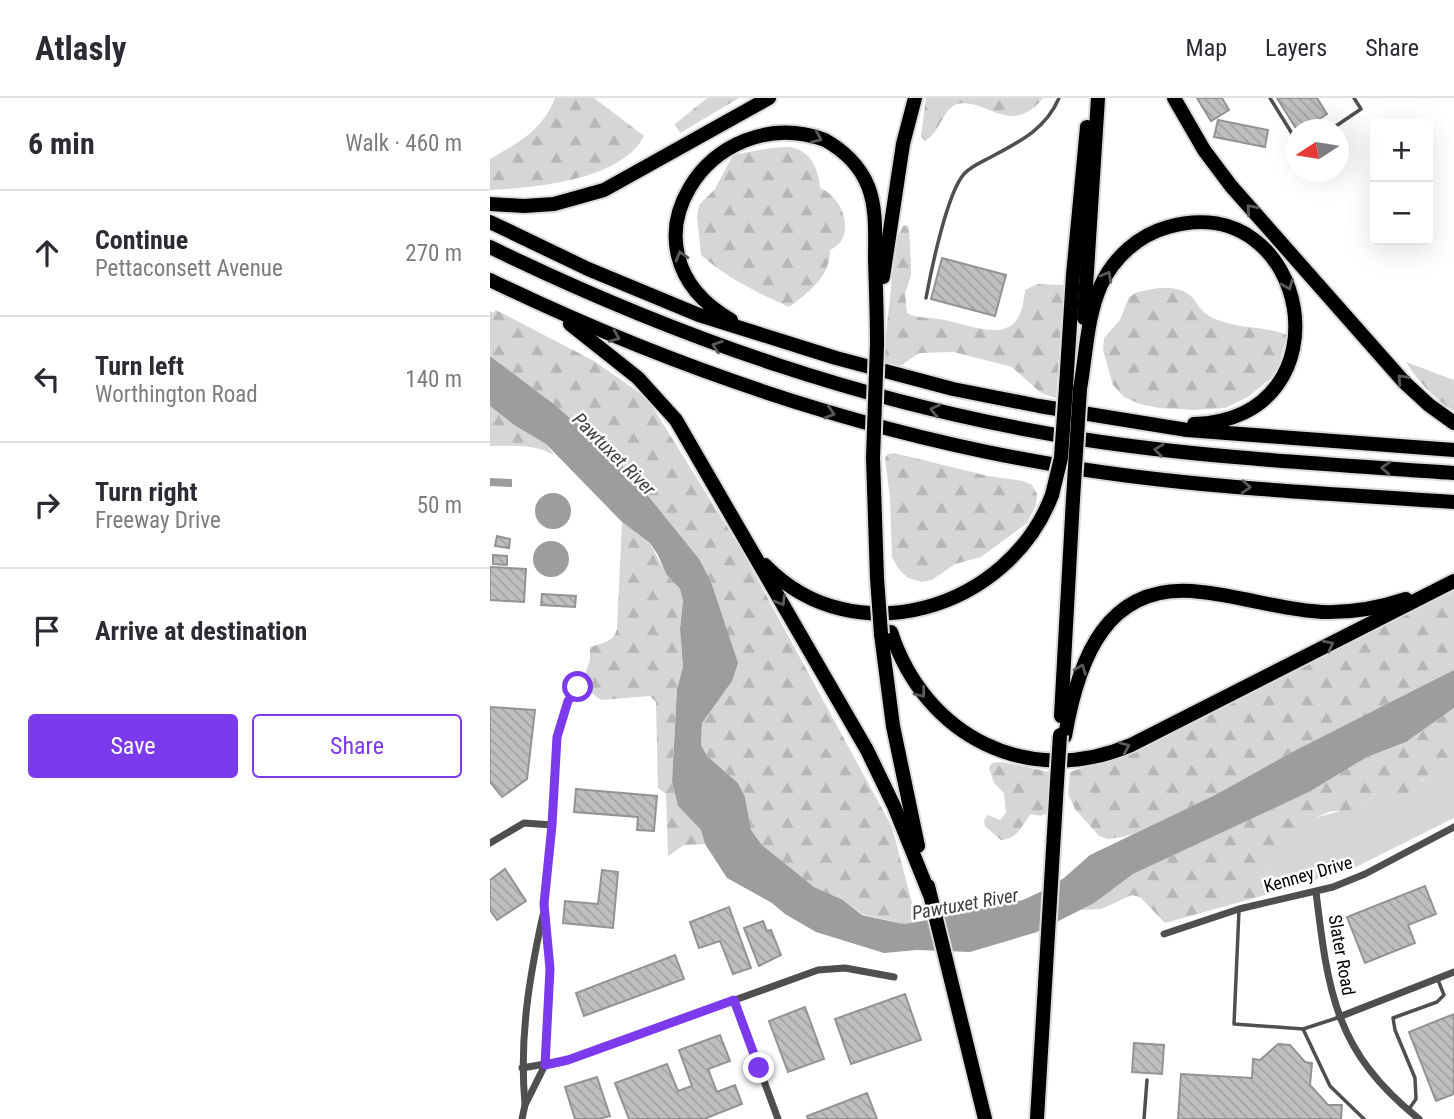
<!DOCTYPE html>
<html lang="en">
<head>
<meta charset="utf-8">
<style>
	:root { --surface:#fff; --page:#f2f2f3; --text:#2b2b33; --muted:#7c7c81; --line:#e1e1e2; --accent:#7c3aed }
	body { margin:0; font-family:"Roboto Condensed",sans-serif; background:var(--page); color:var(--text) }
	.controls { position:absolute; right:21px; top:21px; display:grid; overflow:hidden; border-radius:7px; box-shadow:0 7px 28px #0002 }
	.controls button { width:63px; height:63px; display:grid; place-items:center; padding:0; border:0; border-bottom:2px solid var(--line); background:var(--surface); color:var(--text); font:35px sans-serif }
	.compass { position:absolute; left:796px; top:21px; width:63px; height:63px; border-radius:50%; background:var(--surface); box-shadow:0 7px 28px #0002; rotate:258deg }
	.stop { position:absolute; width:21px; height:21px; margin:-16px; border:5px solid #7c3aed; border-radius:50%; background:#fff }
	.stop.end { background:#7c3aed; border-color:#fff; box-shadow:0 2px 7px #0008 }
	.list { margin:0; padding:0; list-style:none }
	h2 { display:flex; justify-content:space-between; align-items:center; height:91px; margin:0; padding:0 28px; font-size:30px }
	h2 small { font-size:23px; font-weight:400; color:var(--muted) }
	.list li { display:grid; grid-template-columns:46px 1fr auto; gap:21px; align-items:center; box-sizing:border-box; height:126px; padding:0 28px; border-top:2px solid var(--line) }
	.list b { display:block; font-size:26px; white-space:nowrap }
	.list p { margin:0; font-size:23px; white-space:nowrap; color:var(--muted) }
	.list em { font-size:23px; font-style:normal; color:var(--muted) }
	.actions { display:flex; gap:14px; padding:21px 28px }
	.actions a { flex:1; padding:16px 0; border:2px solid var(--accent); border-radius:7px; text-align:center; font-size:24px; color:var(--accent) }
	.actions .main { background:var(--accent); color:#fff }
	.icon { flex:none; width:38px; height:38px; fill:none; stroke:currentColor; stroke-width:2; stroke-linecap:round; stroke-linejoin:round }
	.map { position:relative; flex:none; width:964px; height:1021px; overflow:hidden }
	header { display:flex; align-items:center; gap:42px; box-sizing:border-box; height:98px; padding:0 35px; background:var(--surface); border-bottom:2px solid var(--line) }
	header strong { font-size:33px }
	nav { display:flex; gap:38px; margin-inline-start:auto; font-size:24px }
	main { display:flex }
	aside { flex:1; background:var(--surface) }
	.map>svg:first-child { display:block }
	.grass { fill:#d6d6d6 }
	.forest { fill:url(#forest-firs) }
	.water { fill:#9d9d9d }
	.building { fill:url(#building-back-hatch); stroke:#939393; stroke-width:2 }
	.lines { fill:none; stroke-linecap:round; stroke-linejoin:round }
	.highway-casing { stroke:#dbdbdb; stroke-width:18 }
	.lane { stroke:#4f4f4f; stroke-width:3.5 }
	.street { stroke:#4f4f4f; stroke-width:7 }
	.highway { stroke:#000; stroke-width:14 }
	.highway-bridge-casing { stroke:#dbdbdb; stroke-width:18; stroke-linecap:butt }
	.highway-bridge { stroke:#000; stroke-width:14 }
	.oneway { stroke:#595959 }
	.route { stroke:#7c3aed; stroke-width:9 }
	.labels { text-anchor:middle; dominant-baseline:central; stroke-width:5; stroke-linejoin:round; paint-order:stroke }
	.street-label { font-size:18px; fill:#000; stroke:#fff }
	.water-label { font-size:19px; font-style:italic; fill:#3e3e3e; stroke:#fff }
</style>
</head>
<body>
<header>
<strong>Atlasly</strong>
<nav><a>Map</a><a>Layers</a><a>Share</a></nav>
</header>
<main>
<aside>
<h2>6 min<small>Walk · 460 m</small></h2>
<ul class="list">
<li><svg class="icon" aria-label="ahead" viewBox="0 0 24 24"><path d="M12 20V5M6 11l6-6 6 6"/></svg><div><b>Continue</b><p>Pettaconsett Avenue</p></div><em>270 m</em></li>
<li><svg class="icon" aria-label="left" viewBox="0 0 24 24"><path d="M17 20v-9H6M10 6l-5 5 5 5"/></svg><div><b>Turn left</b><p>Worthington Road</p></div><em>140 m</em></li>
<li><svg class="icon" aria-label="right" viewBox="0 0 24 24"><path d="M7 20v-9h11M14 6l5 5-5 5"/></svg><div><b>Turn right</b><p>Freeway Drive</p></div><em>50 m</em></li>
<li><svg class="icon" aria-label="arrive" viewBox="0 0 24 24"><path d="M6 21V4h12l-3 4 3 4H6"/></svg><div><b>Arrive at destination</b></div></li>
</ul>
<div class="actions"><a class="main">Save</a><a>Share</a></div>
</aside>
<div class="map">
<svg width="964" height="1021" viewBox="0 0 964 1021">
	<defs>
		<pattern id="forest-firs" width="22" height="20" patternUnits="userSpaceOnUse" patternTransform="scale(1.75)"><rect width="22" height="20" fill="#d6d6d6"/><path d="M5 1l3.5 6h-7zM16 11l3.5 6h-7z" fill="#b6b6b6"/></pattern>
		<pattern id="building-back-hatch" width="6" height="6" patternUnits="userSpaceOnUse" patternTransform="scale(1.75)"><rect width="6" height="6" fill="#bfbfbf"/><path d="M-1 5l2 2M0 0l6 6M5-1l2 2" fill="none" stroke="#a2a2a2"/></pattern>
	</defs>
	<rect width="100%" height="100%" fill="#fff"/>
	<path class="grass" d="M964,675V720L864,770L768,799V775L789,764L801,747C799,716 860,715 876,705C880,702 885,696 888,693C903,693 918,686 932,682C942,678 953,679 964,675Z"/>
	<g class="forest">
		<path d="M65,0H104L154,38C132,82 44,90 0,92V61C29,44 52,33 65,0Z"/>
		<polygon points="217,0 249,0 190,35 185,26"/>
		<path d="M436,0H553C520,40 498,0 467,6C453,10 450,35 435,43L431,38Z"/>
		<path d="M281,50C287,50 297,48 304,50C322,55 329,73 330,90C353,99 368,139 340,152C341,178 318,195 299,209C268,195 237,180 211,157L207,118L209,107L225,91L243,57Z"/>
		<path d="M416,127L419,129L421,167V177L415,196L417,215C428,221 442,219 454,222C495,231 531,249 535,192L548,186L574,187L566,300L551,295L522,269L464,254L429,255L410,268L393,265L406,142L413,128Z"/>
		<path d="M669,190C713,188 698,211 728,222C750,231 775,228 797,237L788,270L780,281L758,299L735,310L704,312L669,310L650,306L634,299L623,287L613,252L614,240L630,222L639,199L647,194Z"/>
		<polygon points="6,212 104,263 157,300 252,453 402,729 427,824 413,826 372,816 353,802 324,789 272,747 261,732 255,699 248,685 217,658 211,647 212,625 225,604 228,510 221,484 146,383 119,354 65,307 0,258 0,213 3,215"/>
		<path d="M916,264L964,282V313C944,301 928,283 916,264Z"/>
		<path d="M0,308L24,327L56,346L64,357C44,346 22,348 0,348Z"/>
		<polygon points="404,355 498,378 533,383 542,387 547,396 546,407 537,425 491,459 465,466 442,482 432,484 418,480 408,470 402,459 400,400 395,360 398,356"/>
		<path d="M132,424L160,445L176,476L190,491L193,503L190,531L193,569L187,591L182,684L188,708L211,732L215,746L194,747L178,758L176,696L168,690L166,604L160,598L111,602L91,587L100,562V549C112,545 123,545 127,531Z"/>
		<polygon points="964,493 964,572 962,574 804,653 725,697 644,736 631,739 618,741 609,738 585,711 578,696 580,674 654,649"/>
		<path d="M964,610V675L953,679L932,681L926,692L915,696L888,693L875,706L855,714C839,707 809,729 801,742L802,749L789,764L768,775V799L675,825L650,799L642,797L611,811L590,812L643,776L819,694L877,659L916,644Z"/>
		<path d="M511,664L560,674L557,716L550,718L541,716C531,728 529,740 511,742L495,728L494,722L498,717L510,722L516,715L514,695L504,685L499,670L502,665Z"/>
	</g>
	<g class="water">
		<polygon points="0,258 65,307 119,354 146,383 209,461 221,484 248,565 242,583 212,625 211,647 217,658 248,685 255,699 261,732 272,747 324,789 353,802 372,817 413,826 427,824 533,802 550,794 574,780 600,757 725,697 804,653 964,572 964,610 916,644 877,659 819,694 643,776 604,805 547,834 480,854 427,852 394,855 326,834 295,816 282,805 237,780 215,746 211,732 188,708 182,684 187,591 193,569 190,531 193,503 190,491 176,476 168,457 160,445 132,424 56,346 24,327 0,308"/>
		<polygon points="0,380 22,381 22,389 0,388"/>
		<circle cx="63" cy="413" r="18"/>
		<circle cx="61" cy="461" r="18"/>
	</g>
	<g class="building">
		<polygon points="707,0 732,0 739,12 721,23"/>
		<polygon points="787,0 827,0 837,16 813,32 807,32"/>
		<polygon points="728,22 778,32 775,49 724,39"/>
		<polygon points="452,160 516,177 505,218 441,201"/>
		<polygon points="7,438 20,441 19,450 5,448"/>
		<polygon points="3,457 17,458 17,467 3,466"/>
		<polygon points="0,469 36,471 34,504 0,502"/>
		<polygon points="52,496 86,498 85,509 51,507"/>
		<polygon points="0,609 45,612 37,681 12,699 0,684"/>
		<polygon points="86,691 167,698 164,733 147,732 148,719 84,714"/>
		<polygon points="15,771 36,803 7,822 0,812 0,782"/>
		<polygon points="112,772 128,774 123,830 73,825 75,803 108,806"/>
		<polygon points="935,788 946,816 918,827 925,845 875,865 857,819"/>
		<polygon points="239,809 261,870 243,876 230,843 209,850 200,824"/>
		<polygon points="273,823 277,833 281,832 291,857 269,868 254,830"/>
		<polygon points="185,857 194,881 94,918 86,895"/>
		<polygon points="415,896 431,942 361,966 345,921"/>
		<polygon points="315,909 334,961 298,974 279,923"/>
		<polygon points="964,916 964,996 946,1003 919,934"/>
		<polygon points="230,937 240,963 218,971 227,994 245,987 252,1006 214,1021 139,1021 125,985 177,966 188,993 202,988 189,952"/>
		<polygon points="644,945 674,947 672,976 642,974"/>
		<polygon points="788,946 800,947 815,964 822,965 820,987 838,1007 852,1007 851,1021 688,1021 691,976 762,980 763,961 770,962"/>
		<polygon points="107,979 120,1018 109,1021 85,1021 75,989"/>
		<polygon points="377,995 387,1021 318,1021 317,1018"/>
	</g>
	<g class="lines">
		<defs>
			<g id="highway">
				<polyline points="684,0 714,52 741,88 914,284 939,307 964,325"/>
				<polyline points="0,106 34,108 64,106 114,92 279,0"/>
				<polyline points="0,124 98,171 209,217 346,260 463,291 549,308 697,332 964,352"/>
				<path d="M0,149C189,241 382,308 591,341C714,360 839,366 964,375"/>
				<polyline points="393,179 413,46 425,0"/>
				<path d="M0,182C184,271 377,336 578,369C706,390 835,395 964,404"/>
				<polyline points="594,220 608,0"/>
				<path d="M241,222C119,152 221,0 335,42C353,52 370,68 378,88C387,111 385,137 385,162C386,190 387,218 387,247"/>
				<polyline points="80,226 148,280 186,322 377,652 404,708 439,795"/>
				<polyline points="576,289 583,177 597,29"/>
				<path d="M590,291C596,257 597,218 611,187C624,159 649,137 678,129C820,88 863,321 704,326"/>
				<polyline points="383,360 387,480"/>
				<path d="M275,467C364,559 519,511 562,397"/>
				<path d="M401,534C435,638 538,691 641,647L964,483"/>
				<polyline points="391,536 403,628 428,748"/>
				<polyline points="571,618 583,401"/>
				<path d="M575,638C588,562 616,482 711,494C752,498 791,512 832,514C861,515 889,510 916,501"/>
				<polyline points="438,788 495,1021"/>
				<polyline points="547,1021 567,684"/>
			</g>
		</defs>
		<use href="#highway" class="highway-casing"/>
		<g class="lane">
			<polyline points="780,0 806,42"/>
			<polyline points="840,32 871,11 864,0"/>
			<path d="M436,200C441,173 457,95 474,76C481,68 492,64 501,59C529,44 556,31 569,0"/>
			<polyline points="749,812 744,926 813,931"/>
			<polyline points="847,920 813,931 840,988 874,1021"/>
			<polyline points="919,1011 926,1001 925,980 905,932 903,920 947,904 954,897 948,882"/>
			<polyline points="654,1021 657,982"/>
		</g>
		<g class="street">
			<polyline points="0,745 34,725 62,727"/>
			<path d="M826,794C838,894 845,954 929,1021"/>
			<polyline points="674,836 749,811 843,789 875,776 964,729"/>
			<polyline points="244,902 288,1021"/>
			<polyline points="849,919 964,874"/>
			<polyline points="32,970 78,962 328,872 355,870 404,879"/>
			<path d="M35,1006C29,942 39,880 53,817"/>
			<polyline points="32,1021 35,1007 55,967 60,871 54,805 62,727 67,639 78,603 88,589"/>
		</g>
		<use href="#highway" class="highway"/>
		<defs>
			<g id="highway-bridge">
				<polyline points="383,360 387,247"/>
				<polyline points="562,397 571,360 576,289"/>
				<polyline points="583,401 590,291"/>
				<polyline points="387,480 391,536"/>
				<polyline points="567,684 570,637"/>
			</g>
		</defs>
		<use href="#highway-bridge" class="highway-bridge-casing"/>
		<use href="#highway-bridge" class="highway-bridge"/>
	</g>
	<defs><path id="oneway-chevron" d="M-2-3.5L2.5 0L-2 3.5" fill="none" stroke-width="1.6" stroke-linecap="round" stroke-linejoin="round" transform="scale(1.75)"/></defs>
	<g class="oneway">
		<use href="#oneway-chevron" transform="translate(327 40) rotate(24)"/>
		<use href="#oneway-chevron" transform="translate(761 111) rotate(-131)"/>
		<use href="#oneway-chevron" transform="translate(191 158) rotate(-106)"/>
		<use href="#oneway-chevron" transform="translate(617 178) rotate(-60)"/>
		<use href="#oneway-chevron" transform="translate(798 187) rotate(68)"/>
		<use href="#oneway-chevron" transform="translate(125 239) rotate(22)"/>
		<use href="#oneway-chevron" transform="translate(227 248) rotate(-161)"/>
		<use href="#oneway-chevron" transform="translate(912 281) rotate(-133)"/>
		<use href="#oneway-chevron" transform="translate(445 312) rotate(-167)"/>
		<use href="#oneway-chevron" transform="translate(340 315) rotate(16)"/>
		<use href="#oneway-chevron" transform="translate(669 352) rotate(-173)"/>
		<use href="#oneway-chevron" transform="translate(896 370) rotate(-176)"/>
		<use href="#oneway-chevron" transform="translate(756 389) rotate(4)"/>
		<use href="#oneway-chevron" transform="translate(291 503) rotate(60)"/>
		<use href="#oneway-chevron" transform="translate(839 547) rotate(-27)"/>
		<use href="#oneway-chevron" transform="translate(591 571) rotate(-69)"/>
		<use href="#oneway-chevron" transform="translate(431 595) rotate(52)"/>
		<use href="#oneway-chevron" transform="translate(635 649) rotate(-23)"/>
	</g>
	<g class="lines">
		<polyline class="route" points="88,589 78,603 67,639 62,727 54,806 60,871 55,967 78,962 244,902 269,970"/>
	</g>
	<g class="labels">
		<g class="street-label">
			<text transform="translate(818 776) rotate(-16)">Kenney Drive</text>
			<text transform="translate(852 857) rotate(80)">Slater Road</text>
		</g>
		<g class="water-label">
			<text transform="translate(124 356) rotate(45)">Pawtuxet River</text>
			<text transform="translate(475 806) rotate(-10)">Pawtuxet River</text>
		</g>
	</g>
</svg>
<div class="controls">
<button>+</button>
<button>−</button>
</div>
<svg class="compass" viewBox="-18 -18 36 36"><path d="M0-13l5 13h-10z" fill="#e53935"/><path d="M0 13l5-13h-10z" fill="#7c7c81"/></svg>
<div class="stop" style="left:88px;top:589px"></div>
<div class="stop end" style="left:269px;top:970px"></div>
</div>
</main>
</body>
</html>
